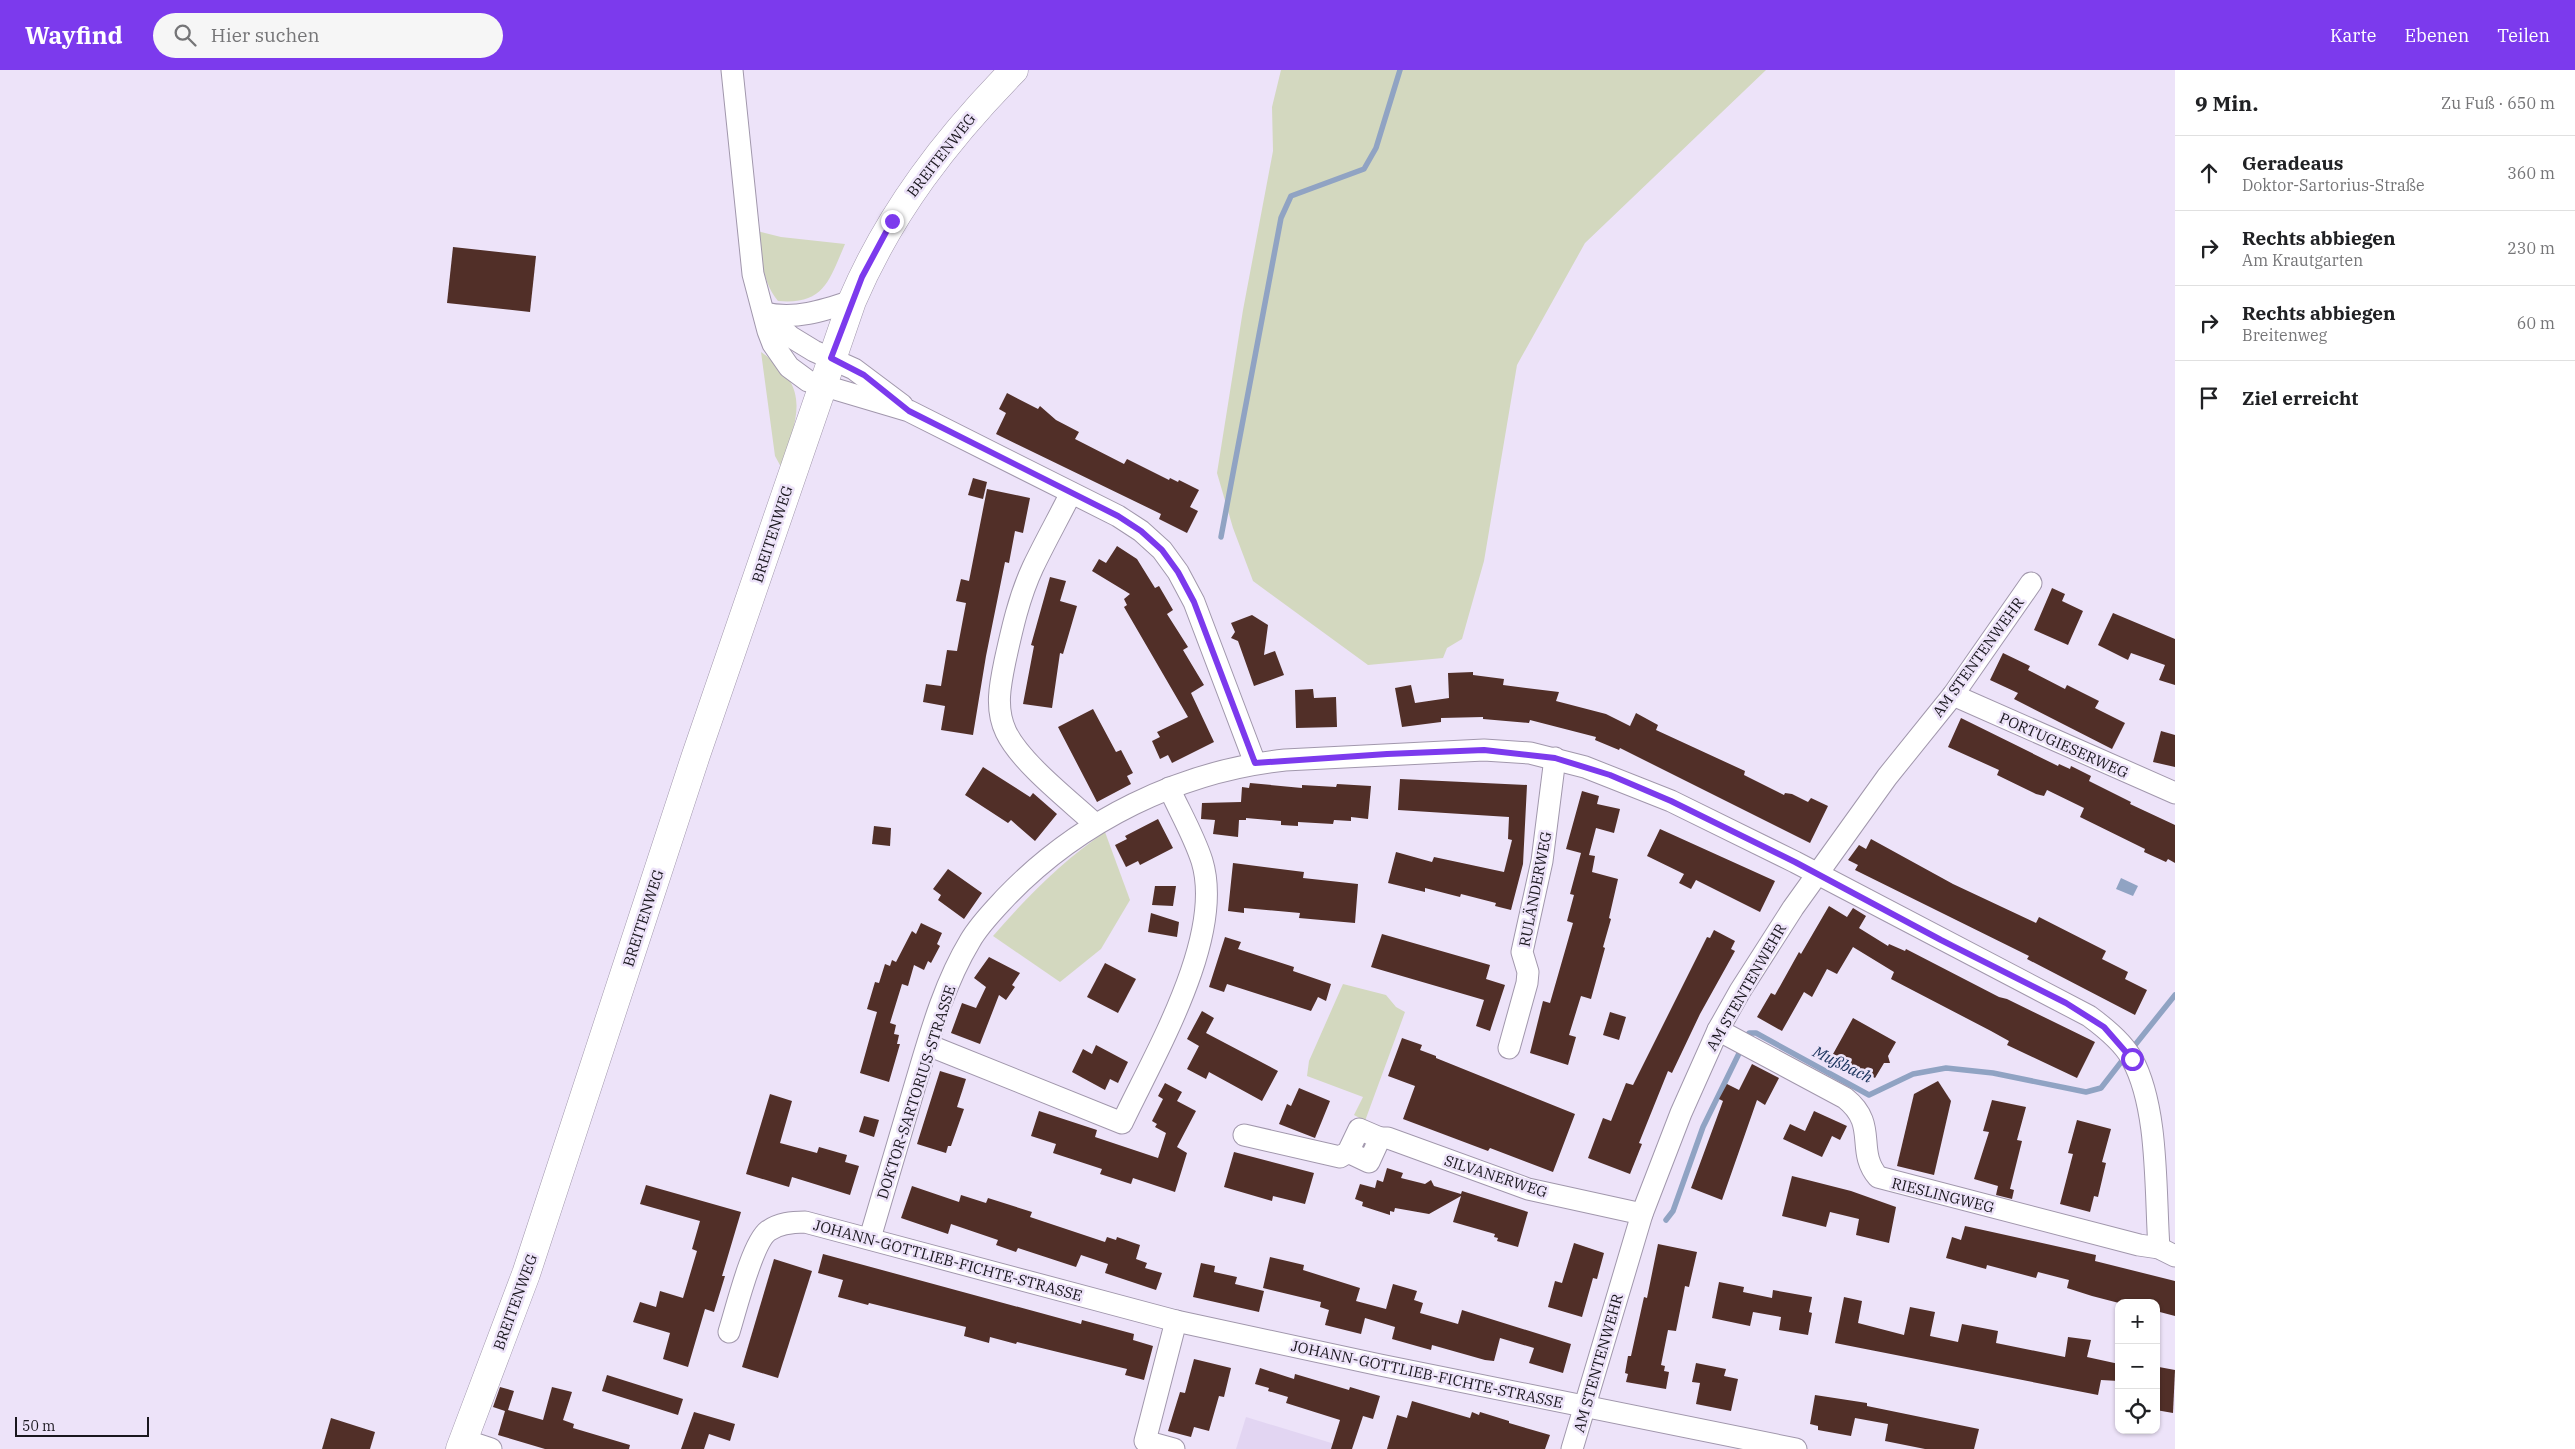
<!DOCTYPE html>
<html lang="de">
<head>
<meta charset="utf-8">
<style>
	:root { --surface:#fff; --page:#f6f6f6; --text:#202124; --muted:#757577; --line:#e0e0e0; --accent:#7c3aed }
	body { margin:0; font-family:"IBM Plex Serif",serif; background:var(--page); color:var(--text) }
	.controls { position:absolute; right:15px; bottom:15px; display:grid; overflow:hidden; border-radius:10px; box-shadow:0 1px 4px #0004 }
	.controls button { width:45px; height:45px; display:grid; place-items:center; padding:0; border:0; border-bottom:1px solid var(--line); background:var(--surface); color:var(--text); font:25px sans-serif }
	.scale { position:absolute; left:15px; bottom:12px; width:134px; box-sizing:border-box; padding-left:5px; border:2px solid #1a171e; border-top:0; font-size:14px; line-height:18px; white-space:nowrap; color:#1a171e; -webkit-text-stroke:4px #ede3f9; paint-order:stroke }
	.stop { position:absolute; width:15px; height:15px; margin:-11px; border:4px solid #7c3aed; border-radius:50%; background:#fff }
	.stop.end { background:#7c3aed; border-color:#fff; box-shadow:0 1px 5px #0008 }
	.list { margin:0; padding:0; list-style:none }
	h2 { display:flex; justify-content:space-between; align-items:center; height:65px; margin:0; padding:0 20px; font-size:21px }
	h2 small { font-size:16px; font-weight:400; color:var(--muted) }
	.list li { display:grid; grid-template-columns:32px 1fr auto; gap:15px; align-items:center; box-sizing:border-box; height:75px; padding:0 20px; border-top:1px solid var(--line) }
	.list b { display:block; font-size:19px; white-space:nowrap }
	.list p { margin:0; font-size:16px; white-space:nowrap; color:var(--muted) }
	.list em { font-size:16px; font-style:normal; color:var(--muted) }
	.icon { flex:none; width:28px; height:28px; fill:none; stroke:currentColor; stroke-width:2; stroke-linecap:round; stroke-linejoin:round }
	.map { position:relative; flex:none; width:2175px; height:1379px; overflow:hidden }
	header { display:flex; align-items:center; gap:30px; box-sizing:border-box; height:70px; padding:0 25px; background:var(--accent); color:#fff }
	header strong { font-size:24px }
	nav { display:flex; gap:28px; margin-inline-start:auto; font-size:18px }
	.search { width:350px; height:45px; background:var(--page); display:flex; align-items:center; gap:12px; box-sizing:border-box; padding:0 18px; border-radius:28px; color:var(--muted); font-size:19px }
	main { display:flex }
	aside { flex:1; background:var(--surface) }
	.map>svg:first-child { display:block }
	.built { fill:#e2d5f2 }
	.green { fill:#d3d8bf }
	.water { fill:#90a3c3 }
	.lines { fill:none; stroke-linecap:round; stroke-linejoin:round }
	.stream { stroke:#90a3c3; stroke-width:5.5 }
	.building { fill:#512f28 }
	.minor-casing { stroke:#a197ac; stroke-width:23 }
	.secondary-casing { stroke:#a197ac; stroke-width:29 }
	.minor { stroke:#fff; stroke-width:21 }
	.secondary { stroke:#fff; stroke-width:28 }
	.route { stroke:#7c3aed; stroke-width:6 }
	.labels { text-anchor:middle; dominant-baseline:central; stroke-width:5; stroke-linejoin:round; paint-order:stroke }
	.street-label { font-size:15px; fill:#1a171e; stroke:#ede3f9 }
	.water-label { font-size:16px; font-style:italic; fill:#19325c; stroke:#ede3f9 }
</style>
</head>
<body>
<header>
<strong>Wayfind</strong>
<div class="search"><svg class="icon" aria-label="search" viewBox="0 0 24 24"><circle cx="10" cy="10" r="6"/><path d="M15 15l6 6"/></svg>Hier suchen</div>
<nav><a>Karte</a><a>Ebenen</a><a>Teilen</a></nav>
</header>
<main>
<div class="map">
<svg width="2175" height="1379" viewBox="0 0 2175 1379">
	<rect width="100%" height="100%" fill="#ede3f9"/>
	<polygon class="built" points="1246,1347 1351,1379 1236,1379"/>
	<g class="green">
		<polygon points="1281,0 1766,0 1585,173 1517,295 1484,491 1462,569 1447,578 1443,588 1368,595 1253,511 1233,458 1217,403 1243,240 1273,81 1272,37"/>
		<path d="M757,161L781,167L845,174C829,211 824,235 778,231C762,211 761,187 757,161Z"/>
		<path d="M761,282C812,317 798,346 781,397L775,386Z"/>
		<path d="M1105,762L1130,830L1101,879L1060,912L993,866C1027,827 1062,791 1105,762Z"/>
		<polygon points="1343,914 1386,925 1396,937 1405,942 1365,1051 1354,1045 1363,1027 1307,1006 1309,991"/>
	</g>
	<polygon class="water" points="2121,808 2138,816 2133,826 2116,819"/>
	<g class="lines">
		<g class="stream">
			<polyline points="1221,467 1281,148 1291,126 1364,99 1376,78 1400,0"/>
			<polyline points="2131,980 2175,925"/>
			<polyline points="1666,1150 1673,1141 1703,1057 1749,963 1756,963 1869,1025 1913,1004 1946,998 1993,1003 2086,1022 2101,1018 2125,987"/>
		</g>
	</g>
	<g class="building">
		<polygon points="453,177 536,186 530,242 447,233"/>
		<polygon points="1007,323 1038,339 1040,336 1056,350 1079,362 1075,369 1124,394 1127,389 1169,410 1170,408 1178,412 1179,410 1199,420 1190,437 1198,441 1187,463 1159,449 1161,444 996,364 1006,343 999,339"/>
		<polygon points="973,408 987,412 983,429 968,425"/>
		<polygon points="987,419 1030,428 1023,463 1015,461 1009,493 1005,492 986,586 973,665 941,660 945,636 923,632 926,614 941,616 947,580 957,581 966,533 956,531 961,509 969,511"/>
		<polygon points="1117,476 1137,489 1155,518 1159,516 1173,540 1167,544 1188,577 1183,580 1204,615 1191,623 1214,672 1172,693 1168,685 1160,689 1152,671 1160,667 1157,662 1188,647 1124,537 1127,535 1124,529 1130,524 1092,501 1099,489 1106,493"/>
		<polygon points="1050,507 1066,511 1060,531 1077,536 1063,584 1060,583 1052,638 1023,634 1034,576 1031,575"/>
		<polygon points="2052,518 2065,524 2062,531 2083,541 2068,575 2034,560"/>
		<polygon points="2113,543 2175,569 2175,615 2159,610 2165,595 2131,583 2128,590 2098,575"/>
		<polygon points="1252,545 1268,555 1264,585 1275,581 1284,605 1254,616 1238,571 1231,568 1235,562 1231,553"/>
		<polygon points="2003,583 2030,596 2028,600 2065,619 2067,615 2099,631 2095,638 2125,653 2112,679 2014,629 2018,623 1990,610"/>
		<polygon points="1473,602 1473,605 1504,609 1503,615 1559,622 1556,631 1606,644 1630,656 1636,643 1658,655 1656,660 1745,701 1744,705 1784,725 1785,723 1792,724 1808,732 1811,728 1828,736 1810,773 1620,678 1619,680 1595,670 1596,667 1530,650 1529,653 1483,649 1483,647 1441,648 1441,652 1402,657 1395,618 1411,615 1415,633 1449,628 1448,603"/>
		<polygon points="1313,619 1314,628 1336,627 1337,657 1296,658 1295,620"/>
		<polygon points="1093,639 1116,682 1121,680 1133,703 1127,706 1131,714 1097,732 1058,657"/>
		<polygon points="1961,648 2058,696 2059,694 2070,699 2071,696 2091,706 2089,711 2131,732 2130,734 2175,755 2175,793 2168,789 2166,792 2144,782 2145,779 2080,747 2084,738 2047,720 2044,726 2036,724 1997,705 1999,700 1948,677"/>
		<polygon points="2161,661 2175,665 2175,697 2153,692"/>
		<polygon points="983,697 1030,727 1033,723 1057,744 1035,771 1011,750 1008,753 965,725"/>
		<polygon points="1400,709 1527,715 1523,794 1511,840 1495,836 1496,833 1461,824 1460,827 1425,818 1425,822 1388,813 1396,782 1432,792 1434,787 1504,802 1512,770 1508,769 1509,747 1398,740"/>
		<polygon points="1250,713 1302,718 1302,715 1336,717 1337,714 1371,716 1368,749 1351,747 1351,751 1334,750 1333,754 1298,752 1298,756 1281,755 1281,751 1246,748 1246,750 1239,750 1238,767 1213,764 1215,750 1201,749 1202,733 1241,732 1242,717 1249,718"/>
		<polygon points="1582,721 1599,726 1597,734 1620,739 1614,763 1596,758 1589,785 1595,786 1592,802 1618,809 1609,848 1611,849 1603,877 1605,878 1591,929 1581,926 1569,965 1576,967 1568,995 1530,983 1543,931 1550,933 1573,853 1567,851 1574,825 1570,824 1581,783 1566,779"/>
		<polygon points="1158,749 1173,778 1140,795 1138,791 1126,797 1115,775 1127,769 1125,766"/>
		<polygon points="874,756 891,758 890,776 872,774"/>
		<polygon points="1660,759 1775,811 1760,842 1696,810 1691,819 1679,813 1684,804 1647,786"/>
		<polygon points="1871,769 1953,814 2036,853 2039,847 2106,881 2102,889 2128,902 2125,909 2147,920 2135,945 2027,889 2029,886 1855,800 1858,795 1848,790 1859,775 1866,779"/>
		<polygon points="1233,793 1304,802 1303,808 1358,814 1355,853 1299,848 1300,843 1244,838 1244,843 1228,841"/>
		<polygon points="948,799 982,823 964,849 938,830 941,825 933,819"/>
		<polygon points="1155,816 1176,816 1173,836 1152,835"/>
		<polygon points="1829,836 1847,847 1853,838 1866,846 1859,858 1888,876 1889,874 1905,881 1906,879 1999,927 2007,929 2095,972 2077,1008 2007,975 2009,971 1991,961 1891,909 1894,902 1853,877 1837,904 1827,899 1812,927 1804,922 1782,961 1757,947 1771,923 1775,925 1799,882 1801,884"/>
		<polygon points="1151,843 1179,852 1177,867 1148,862"/>
		<polygon points="921,853 942,863 937,874 940,876 931,893 928,891 924,900 914,895 908,916 902,914 890,953 896,955 894,964 899,965 897,974 900,974 889,1012 860,1003 877,942 867,939 875,912 879,913 885,894 890,896 892,890 896,892 912,861 916,864"/>
		<polygon points="1714,860 1735,871 1731,879 1735,881 1700,944 1672,1003 1668,1001 1639,1073 1642,1074 1630,1104 1588,1088 1603,1048 1611,1051 1626,1013 1633,1015 1707,867 1710,868"/>
		<polygon points="1382,864 1490,895 1486,909 1505,915 1490,961 1476,956 1484,930 1371,897"/>
		<polygon points="1225,867 1241,872 1238,879 1294,897 1293,901 1331,914 1326,931 1318,927 1311,941 1227,914 1224,922 1209,917"/>
		<polygon points="989,887 1020,903 1012,915 1015,917 1006,930 999,925 980,974 951,963 962,933 976,938 986,917 974,908"/>
		<polygon points="1105,893 1136,909 1118,943 1087,927"/>
		<polygon points="1202,941 1214,948 1206,963 1278,1001 1262,1031 1209,1002 1206,1009 1187,999 1199,976 1187,969"/>
		<polygon points="1610,942 1626,947 1619,970 1603,965"/>
		<polygon points="1853,948 1896,972 1888,986 1890,993 1884,993 1875,1008 1833,984"/>
		<polygon points="1402,968 1422,975 1420,980 1436,986 1436,988 1575,1044 1553,1102 1490,1078 1488,1081 1403,1049 1415,1016 1388,1006"/>
		<polygon points="1096,975 1128,992 1118,1013 1110,1009 1105,1020 1072,1002 1083,979 1092,984"/>
		<polygon points="1752,994 1779,1008 1765,1035 1757,1030 1722,1130 1691,1118 1723,1031 1719,1029 1727,1014 1739,1020"/>
		<polygon points="940,1001 966,1009 957,1037 964,1039 951,1076 948,1076 946,1083 917,1074"/>
		<polygon points="1938,1011 1951,1031 1934,1105 1897,1096 1914,1024"/>
		<polygon points="1165,1013 1182,1022 1177,1031 1196,1041 1177,1077 1187,1083 1175,1122 1133,1108 1131,1114 1100,1104 1102,1099 1053,1083 1056,1074 1031,1066 1039,1041 1097,1060 1095,1067 1158,1088 1166,1063 1155,1057 1157,1054 1152,1051 1163,1029 1158,1026"/>
		<polygon points="1299,1018 1330,1031 1315,1068 1279,1054 1287,1034 1291,1036"/>
		<polygon points="770,1024 792,1031 780,1073 817,1083 819,1077 847,1085 845,1092 859,1096 850,1125 792,1107 789,1117 746,1104"/>
		<polygon points="1992,1030 2026,1037 2017,1070 2022,1071 2010,1119 2004,1117 2014,1120 2012,1129 1996,1125 1998,1116 1974,1109 1989,1062 1983,1061"/>
		<polygon points="1814,1041 1847,1056 1840,1070 1832,1066 1822,1087 1783,1069 1790,1054 1805,1061"/>
		<polygon points="864,1046 879,1050 874,1067 859,1062"/>
		<polygon points="2077,1050 2111,1059 2102,1092 2106,1093 2098,1127 2094,1126 2090,1142 2060,1134 2073,1084 2068,1083"/>
		<polygon points="1234,1082 1314,1103 1305,1134 1273,1126 1272,1131 1224,1117"/>
		<polygon points="1387,1098 1403,1103 1401,1108 1425,1114 1431,1110 1434,1116 1461,1124 1462,1121 1528,1142 1518,1177 1497,1171 1498,1168 1494,1167 1495,1164 1453,1152 1461,1126 1429,1144 1395,1138 1394,1142 1390,1141 1390,1145 1362,1136 1363,1132 1355,1129 1360,1114 1375,1118 1377,1110 1383,1112"/>
		<polygon points="1792,1106 1851,1121 1896,1137 1889,1173 1856,1165 1859,1149 1830,1142 1826,1157 1782,1146"/>
		<polygon points="646,1115 741,1142 722,1206 725,1206 714,1242 705,1239 688,1297 663,1289 670,1263 633,1252 640,1232 656,1237 660,1221 683,1228 697,1181 692,1179 700,1151 640,1134"/>
		<polygon points="912,1116 959,1132 961,1125 986,1133 988,1128 1032,1142 1030,1147 1105,1172 1107,1167 1116,1170 1117,1167 1140,1175 1136,1189 1147,1193 1145,1198 1162,1203 1156,1220 1105,1203 1108,1194 1081,1185 1076,1197 1018,1178 1016,1182 996,1175 998,1170 951,1154 948,1164 901,1148"/>
		<polygon points="1965,1156 2096,1185 2095,1191 2175,1211 2175,1246 2156,1241 2156,1233 2119,1233 2092,1226 2067,1218 2069,1210 2038,1202 2036,1208 1987,1195 1986,1199 1946,1188 1952,1167 1961,1170"/>
		<polygon points="1574,1173 1604,1183 1597,1209 1593,1208 1582,1247 1548,1237 1555,1211 1562,1213"/>
		<polygon points="1658,1174 1697,1182 1689,1217 1685,1216 1676,1261 1668,1260 1661,1295 1665,1296 1664,1301 1669,1302 1666,1319 1626,1312 1628,1304 1625,1303 1628,1286 1631,1286 1644,1227 1647,1228"/>
		<polygon points="823,1184 1081,1254 1082,1250 1134,1264 1133,1270 1153,1276 1144,1310 1125,1305 1127,1299 1017,1272 1016,1274 990,1267 989,1273 964,1266 966,1257 869,1233 868,1235 838,1227 843,1210 818,1203"/>
		<polygon points="1270,1187 1304,1195 1303,1200 1360,1218 1356,1231 1386,1239 1393,1214 1417,1221 1414,1230 1423,1233 1420,1243 1458,1254 1462,1240 1571,1274 1563,1303 1529,1293 1534,1278 1500,1268 1494,1291 1485,1290 1432,1275 1431,1280 1392,1269 1395,1257 1365,1248 1361,1264 1325,1255 1329,1240 1320,1237 1321,1232 1263,1218"/>
		<polygon points="774,1189 812,1201 778,1308 742,1297"/>
		<polygon points="1201,1193 1215,1196 1214,1202 1237,1207 1235,1214 1264,1221 1259,1242 1193,1227"/>
		<polygon points="1719,1212 1744,1217 1743,1222 1772,1228 1773,1220 1812,1227 1809,1242 1812,1243 1808,1265 1779,1260 1781,1247 1753,1242 1750,1256 1712,1248"/>
		<polygon points="1844,1227 1862,1231 1858,1253 1904,1265 1910,1237 1935,1242 1930,1266 1958,1272 1962,1254 1998,1261 1996,1273 2065,1287 2068,1267 2091,1270 2087,1287 2119,1294 2119,1311 2101,1310 2098,1325 1835,1273"/>
		<polygon points="1194,1289 1231,1298 1224,1327 1219,1326 1209,1361 1194,1357 1191,1367 1168,1361 1180,1322 1185,1323"/>
		<polygon points="1696,1293 1726,1299 1724,1306 1738,1309 1731,1341 1696,1334 1700,1313 1692,1312"/>
		<polygon points="2159,1297 2175,1300 2173,1343 2156,1340"/>
		<polygon points="1260,1298 1294,1309 1295,1304 1349,1320 1350,1317 1380,1326 1373,1349 1363,1346 1352,1379 1331,1379 1340,1350 1286,1333 1288,1327 1268,1321 1269,1318 1255,1314"/>
		<polygon points="607,1305 683,1329 678,1345 602,1321"/>
		<polygon points="500,1317 514,1321 508,1340 543,1350 552,1317 572,1322 563,1350 574,1354 573,1358 630,1375 629,1379 545,1379 498,1365 505,1341 493,1337"/>
		<polygon points="1815,1325 1867,1333 1867,1336 1979,1359 1974,1379 1925,1379 1885,1371 1888,1354 1855,1348 1851,1366 1818,1360 1818,1356 1810,1354"/>
		<polygon points="1412,1331 1470,1348 1472,1342 1479,1345 1480,1342 1509,1351 1509,1353 1550,1365 1545,1379 1387,1379 1397,1345 1407,1348"/>
		<polygon points="694,1342 735,1354 730,1371 709,1364 704,1379 681,1379"/>
		<polygon points="331,1348 375,1362 370,1379 322,1379"/>
	</g>
	<g class="lines">
		<defs>
			<g id="minor">
				<polyline points="732,0 753,204 768,261 773,274 789,297 808,311 909,341 1118,446 1141,461 1162,480 1178,502 1194,532 1255,693"/>
				<polyline points="764,243 791,267 814,281 854,299 902,335"/>
				<path d="M764,243C795,250 822,241 852,231"/>
				<path d="M1071,423C1059,447 1045,472 1033,497C1019,527 1012,559 1005,591C1000,615 995,639 1006,662C1021,693 1069,730 1095,754"/>
				<polyline points="1953,625 2175,723"/>
				<path d="M1718,960L1845,1028C1879,1055 1855,1080 1878,1107L2139,1175L2159,1178L2175,1186"/>
				<path d="M928,975L1122,1053C1154,985 1225,867 1202,791C1194,766 1180,742 1169,718"/>
				<polyline points="1509,978 1527,913 1528,902 1522,882 1542,791 1555,688"/>
				<polyline points="1244,1065 1340,1087 1348,1082 1359,1059 1380,1068 1369,1092 1348,1082"/>
				<polyline points="1380,1068 1388,1068 1528,1119 1642,1144"/>
				<path d="M870,1168C885,1116 901,1064 916,1012C930,965 944,914 970,871C979,855 993,841 1006,827C1079,751 1180,701 1285,690L1484,680L1530,683L1585,697L1671,731L1795,792L2089,946C2104,957 2123,972 2132,989C2159,1038 2155,1122 2159,1178"/>
				<path d="M729,1262C736,1240 752,1173 768,1161C779,1153 792,1152 805,1152L1176,1251L1380,1295L1796,1379"/>
				<polyline points="464,1370 491,1379"/>
				<polyline points="1174,1379 1145,1371 1176,1251"/>
				<polyline points="1572,1379 1642,1144 1681,1043 1718,960 1740,921 1793,838 1887,707 1953,625 2031,513"/>
			</g>
			<path id="secondary" d="M460,1379L526,1204L696,685L852,231C890,142 947,68 1014,0"/>
		</defs>
		<use href="#minor" class="minor-casing"/>
		<use href="#secondary" class="secondary-casing"/>
		<use href="#minor" class="minor"/>
		<use href="#secondary" class="secondary"/>
	</g>
	<g class="lines">
		<polyline class="route" points="892,151 862,207 831,288 864,305 909,341 1118,446 1141,461 1162,480 1178,502 1194,532 1255,693 1387,684 1484,680 1555,688 1610,705 1671,731 1795,792 1941,870 2066,933 2104,957 2132,989"/>
	</g>
	<g class="labels">
		<g class="street-label">
			<text transform="translate(941 85) rotate(-52)">BREITENWEG</text>
			<text transform="translate(772 464) rotate(-72)">BREITENWEG</text>
			<text transform="translate(1978 587) rotate(-54)">AM STENTENWEHR</text>
			<text transform="translate(2064 675) rotate(24)">PORTUGIESERWEG</text>
			<text transform="translate(1535 819) rotate(-79)">RULÄNDERWEG</text>
			<text transform="translate(643 848) rotate(-72)">BREITENWEG</text>
			<text transform="translate(1746 917) rotate(-60)">AM STENTENWEHR</text>
			<text transform="translate(916 1022) rotate(-72)">DOKTOR-SARTORIUS-STRASSE</text>
			<text transform="translate(1496 1106) rotate(18)">SILVANERWEG</text>
			<text transform="translate(1943 1125) rotate(14)">RIESLINGWEG</text>
			<text transform="translate(948 1190) rotate(15)">JOHANN-GOTTLIEB-FICHTE-STRASSE</text>
			<text transform="translate(515 1232) rotate(-70)">BREITENWEG</text>
			<text transform="translate(1598 1293) rotate(-74)">AM STENTENWEHR</text>
			<text transform="translate(1427 1304) rotate(12)">JOHANN-GOTTLIEB-FICHTE-STRASSE</text>
		</g>
		<g class="water-label">
			<text transform="translate(1843 994) rotate(26)">Mußbach</text>
		</g>
	</g>
</svg>
<div class="controls">
<button>+</button>
<button>−</button>
<button><svg class="icon" aria-label="locate" viewBox="0 0 24 24"><circle cx="12" cy="12" r="6"/><path d="M12 2v4M12 18v4M2 12h4M18 12h4"/></svg></button>
</div>
<div class="scale">50 m</div>
<div class="stop" style="left:2132px;top:989px"></div>
<div class="stop end" style="left:892px;top:151px"></div>
</div>
<aside>
<h2>9 Min.<small>Zu Fuß · 650 m</small></h2>
<ul class="list">
<li><svg class="icon" aria-label="ahead" viewBox="0 0 24 24"><path d="M12 20V5M6 11l6-6 6 6"/></svg><div><b>Geradeaus</b><p>Doktor-Sartorius-Straße</p></div><em>360 m</em></li>
<li><svg class="icon" aria-label="right" viewBox="0 0 24 24"><path d="M7 20v-9h11M14 6l5 5-5 5"/></svg><div><b>Rechts abbiegen</b><p>Am Krautgarten</p></div><em>230 m</em></li>
<li><svg class="icon" aria-label="right" viewBox="0 0 24 24"><path d="M7 20v-9h11M14 6l5 5-5 5"/></svg><div><b>Rechts abbiegen</b><p>Breitenweg</p></div><em>60 m</em></li>
<li><svg class="icon" aria-label="arrive" viewBox="0 0 24 24"><path d="M6 21V4h12l-3 4 3 4H6"/></svg><div><b>Ziel erreicht</b></div></li>
</ul>
</aside>
</main>
</body>
</html>
